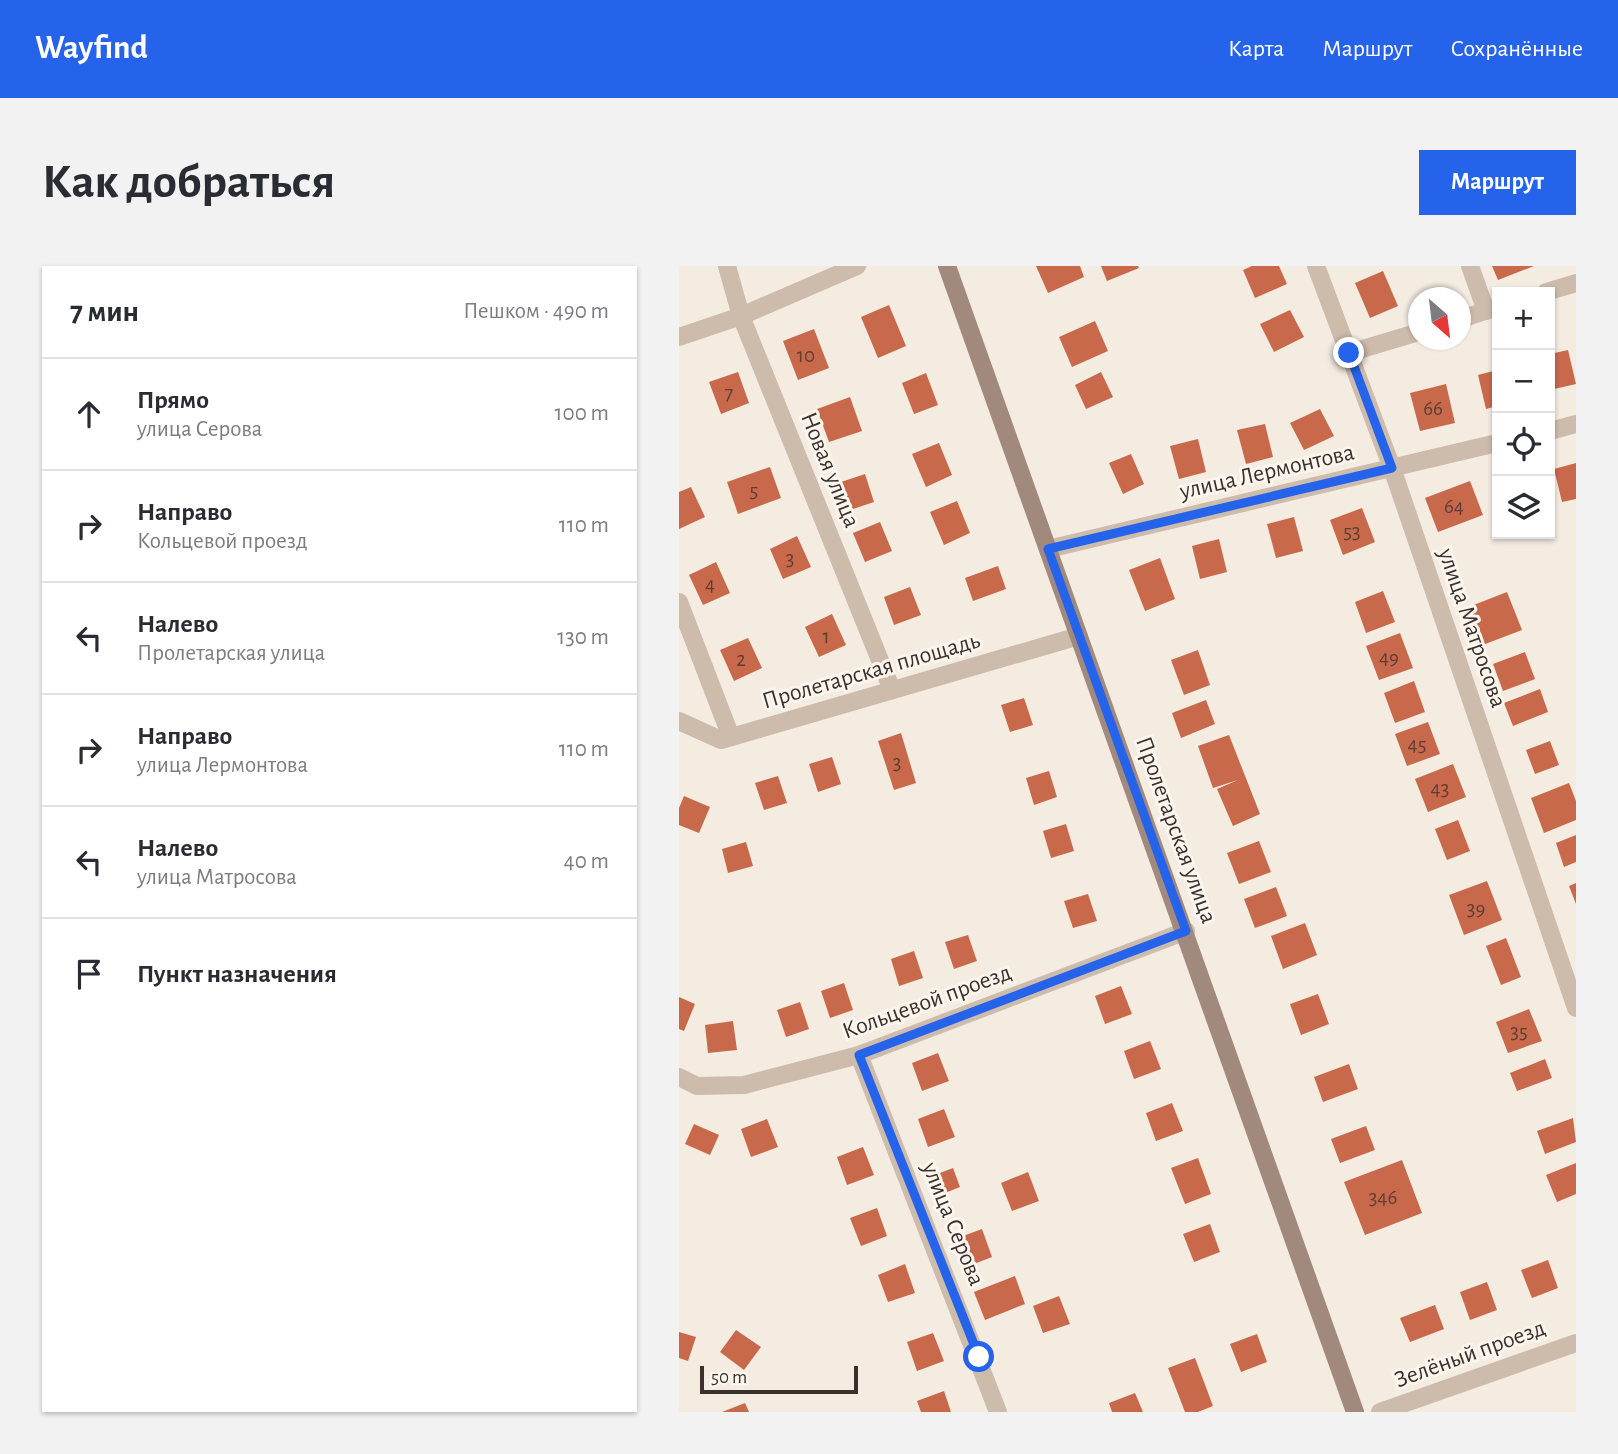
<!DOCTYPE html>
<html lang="ru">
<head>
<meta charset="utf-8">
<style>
	:root { --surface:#fff; --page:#f2f2f3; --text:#2b2b33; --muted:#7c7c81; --line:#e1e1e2; --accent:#2563eb }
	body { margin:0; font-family:"Alegreya Sans",sans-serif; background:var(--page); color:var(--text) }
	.controls { position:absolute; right:21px; top:21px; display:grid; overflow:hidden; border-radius:0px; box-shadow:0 2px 5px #0004 }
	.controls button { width:63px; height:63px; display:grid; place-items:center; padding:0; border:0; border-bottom:2px solid var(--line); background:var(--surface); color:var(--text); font:35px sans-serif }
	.compass { position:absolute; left:729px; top:21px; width:63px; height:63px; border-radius:50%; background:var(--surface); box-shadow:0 2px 5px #0004; rotate:152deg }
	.scale { position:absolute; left:21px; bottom:18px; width:158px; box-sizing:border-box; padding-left:7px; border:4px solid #3b302b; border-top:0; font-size:19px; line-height:24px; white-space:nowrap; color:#3b302b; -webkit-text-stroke:5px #fbf5ee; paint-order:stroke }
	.stop { position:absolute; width:21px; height:21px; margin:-16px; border:5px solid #2563eb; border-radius:50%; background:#fff }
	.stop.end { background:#2563eb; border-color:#fff; box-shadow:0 2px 7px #0008 }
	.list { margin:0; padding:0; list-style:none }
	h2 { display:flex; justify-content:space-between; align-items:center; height:91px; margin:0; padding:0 28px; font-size:30px }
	h2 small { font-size:23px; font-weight:400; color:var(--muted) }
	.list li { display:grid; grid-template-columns:46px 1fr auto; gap:21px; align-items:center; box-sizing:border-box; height:112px; padding:0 28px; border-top:2px solid var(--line) }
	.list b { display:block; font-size:26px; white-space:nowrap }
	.list p { margin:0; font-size:23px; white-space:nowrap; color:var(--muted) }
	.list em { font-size:23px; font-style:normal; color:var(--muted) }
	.icon { flex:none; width:38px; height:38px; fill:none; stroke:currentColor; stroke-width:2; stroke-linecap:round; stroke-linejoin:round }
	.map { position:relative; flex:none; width:897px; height:1146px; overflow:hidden; border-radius:0px }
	header { display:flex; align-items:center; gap:42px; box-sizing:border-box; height:98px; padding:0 35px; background:var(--accent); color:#fff }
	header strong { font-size:33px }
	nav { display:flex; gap:38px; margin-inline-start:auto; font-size:24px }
	.intro { display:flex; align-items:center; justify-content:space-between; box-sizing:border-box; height:168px; padding:0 42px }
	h1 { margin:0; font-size:49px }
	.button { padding:18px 32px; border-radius:0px; background:var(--accent); color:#fff; font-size:24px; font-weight:700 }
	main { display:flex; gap:42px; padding:0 42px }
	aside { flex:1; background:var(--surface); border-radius:0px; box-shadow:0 2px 5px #0004 }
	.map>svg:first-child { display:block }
	.building { fill:#c8694b }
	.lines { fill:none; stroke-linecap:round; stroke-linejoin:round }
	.street { stroke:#cdbbac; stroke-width:18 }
	.secondary { stroke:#a18a7d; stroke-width:18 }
	.route { stroke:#2563eb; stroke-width:9 }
	.labels { text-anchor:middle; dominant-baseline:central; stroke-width:6; stroke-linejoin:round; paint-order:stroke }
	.number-label { font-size:21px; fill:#5e3e33 }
	.street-label { font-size:24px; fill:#3b302b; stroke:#fbf5ee }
</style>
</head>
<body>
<header>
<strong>Wayfind</strong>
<nav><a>Карта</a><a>Маршрут</a><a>Сохранённые</a></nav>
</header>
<div class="intro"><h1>Как добраться</h1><a class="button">Маршрут</a></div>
<main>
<aside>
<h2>7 мин<small>Пешком · 490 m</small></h2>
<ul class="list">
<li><svg class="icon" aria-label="ahead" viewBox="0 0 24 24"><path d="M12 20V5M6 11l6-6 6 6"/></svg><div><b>Прямо</b><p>улица Серова</p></div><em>100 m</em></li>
<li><svg class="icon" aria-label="right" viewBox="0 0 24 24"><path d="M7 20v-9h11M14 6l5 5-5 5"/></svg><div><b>Направо</b><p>Кольцевой проезд</p></div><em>110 m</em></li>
<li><svg class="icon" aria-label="left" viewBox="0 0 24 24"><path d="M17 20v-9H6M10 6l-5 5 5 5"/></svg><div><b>Налево</b><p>Пролетарская улица</p></div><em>130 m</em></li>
<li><svg class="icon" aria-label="right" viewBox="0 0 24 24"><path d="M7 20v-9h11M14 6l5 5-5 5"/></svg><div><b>Направо</b><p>улица Лермонтова</p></div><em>110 m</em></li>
<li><svg class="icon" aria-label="left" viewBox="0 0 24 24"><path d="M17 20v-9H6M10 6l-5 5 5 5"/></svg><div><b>Налево</b><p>улица Матросова</p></div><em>40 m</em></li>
<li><svg class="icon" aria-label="arrive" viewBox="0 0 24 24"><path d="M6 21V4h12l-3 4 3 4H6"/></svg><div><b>Пункт назначения</b></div></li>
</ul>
</aside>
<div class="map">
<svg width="897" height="1146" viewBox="0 0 897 1146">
	<rect width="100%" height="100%" fill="#f4ebe1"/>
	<g class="building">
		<polygon points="357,0 401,0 405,11 369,27"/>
		<polygon points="422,0 459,0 460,2 428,15"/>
		<polygon points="573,0 600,0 608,18 576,32 564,4"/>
		<polygon points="813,0 855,0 819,14"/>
		<polygon points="704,5 719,40 691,52 676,17"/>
		<polygon points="210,39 227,80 199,92 182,51"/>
		<polygon points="611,44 625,71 595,86 581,58"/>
		<polygon points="416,55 429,85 393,101 380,71"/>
		<polygon points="135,63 150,102 119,114 104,75"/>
		<polygon points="889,84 897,118 871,124 871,88"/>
		<polygon points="818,104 818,140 807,143 799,109"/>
		<polygon points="59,106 70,137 42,148 30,116"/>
		<polygon points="422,106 434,131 407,143 396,119"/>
		<polygon points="247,107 259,139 235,148 223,117"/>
		<polygon points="767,118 776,157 741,165 731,127"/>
		<polygon points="171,131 183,165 150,176 138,143"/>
		<polygon points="641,143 655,170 625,184 611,157"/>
		<polygon points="586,158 594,191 567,198 558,164"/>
		<polygon points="519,173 527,206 500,213 491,180"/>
		<polygon points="260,177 273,209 247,221 233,188"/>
		<polygon points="452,188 465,218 444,228 430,197"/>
		<polygon points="897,197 897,233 883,236 875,203"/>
		<polygon points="91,201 102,232 59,248 48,216"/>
		<polygon points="186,208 195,236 165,246 156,218"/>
		<polygon points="791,215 804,249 759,266 746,232"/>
		<polygon points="12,221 26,251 0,263 0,226"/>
		<polygon points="278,235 291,267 265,279 251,246"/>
		<polygon points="683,242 696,276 664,289 651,254"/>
		<polygon points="615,251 624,285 597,292 588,258"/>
		<polygon points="201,256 213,285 186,296 174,267"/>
		<polygon points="118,270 132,301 104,313 91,283"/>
		<polygon points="540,273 548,306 521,313 513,280"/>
		<polygon points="481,292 496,333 466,345 450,304"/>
		<polygon points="37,296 51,327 24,339 10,309"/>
		<polygon points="319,300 327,323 294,335 286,312"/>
		<polygon points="231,321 242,349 215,359 205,331"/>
		<polygon points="704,325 716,356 687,367 676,336"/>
		<polygon points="828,326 843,364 801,380 787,342"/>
		<polygon points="153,348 167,379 140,391 126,361"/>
		<polygon points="721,367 734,402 700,414 687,380"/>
		<polygon points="69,372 83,402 55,415 41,384"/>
		<polygon points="519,384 531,419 505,429 492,394"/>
		<polygon points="846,386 856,413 824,425 814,398"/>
		<polygon points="735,415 746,446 716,457 705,427"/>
		<polygon points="861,423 869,446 834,460 825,437"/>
		<polygon points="345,432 354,459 331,466 322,439"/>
		<polygon points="527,434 536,458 502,472 493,447"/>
		<polygon points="749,456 761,488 728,500 716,468"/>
		<polygon points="222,467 237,517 215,524 199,475"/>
		<polygon points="550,469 581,548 554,560 538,523 559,514 534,522 519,480"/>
		<polygon points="871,475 880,499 856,508 847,484"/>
		<polygon points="153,491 162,518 139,526 130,498"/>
		<polygon points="774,498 787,531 749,546 736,513"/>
		<polygon points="370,505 378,531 355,539 347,512"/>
		<polygon points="99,510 108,537 85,544 76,517"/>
		<polygon points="890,517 897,535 897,554 865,567 852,532"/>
		<polygon points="5,530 31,541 20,567 0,559 0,542"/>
		<polygon points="779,554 791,585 768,594 756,563"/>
		<polygon points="387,558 395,585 372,592 364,565"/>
		<polygon points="897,569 897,596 885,601 877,577"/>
		<polygon points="580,575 592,606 560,618 548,587"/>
		<polygon points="67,576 74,600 49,607 43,583"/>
		<polygon points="808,615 823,654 785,669 770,629"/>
		<polygon points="897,617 897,638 890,620"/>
		<polygon points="597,621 608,650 576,662 565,633"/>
		<polygon points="409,628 418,655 394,662 385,635"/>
		<polygon points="626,657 638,689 604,703 592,670"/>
		<polygon points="289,669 298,695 275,703 266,676"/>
		<polygon points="827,672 842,711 822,719 807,680"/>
		<polygon points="235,685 244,712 220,720 212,693"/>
		<polygon points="165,717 174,744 151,752 142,725"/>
		<polygon points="442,720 453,748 426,758 416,730"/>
		<polygon points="639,728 650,758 622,769 611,738"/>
		<polygon points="0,731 16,738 5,765 0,763"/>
		<polygon points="121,736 130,763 107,771 98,744"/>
		<polygon points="850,743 863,775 829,787 817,756"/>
		<polygon points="54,755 58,784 29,787 26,759"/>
		<polygon points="471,775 482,803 455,813 445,785"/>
		<polygon points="259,787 270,815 243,825 233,797"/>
		<polygon points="866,793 873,812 838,825 831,807"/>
		<polygon points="670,798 679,823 644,836 635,811"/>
		<polygon points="493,837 504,865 477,875 467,847"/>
		<polygon points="265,843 276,871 249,881 239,853"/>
		<polygon points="894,852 897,876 866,888 858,865"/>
		<polygon points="88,853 99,881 72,891 62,863"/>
		<polygon points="15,858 40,869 31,889 6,878"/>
		<polygon points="687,860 696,884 661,897 652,873"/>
		<polygon points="184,881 195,909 168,919 158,891"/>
		<polygon points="519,892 532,928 506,938 492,902"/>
		<polygon points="723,894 743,947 686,969 665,916"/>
		<polygon points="897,897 897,928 878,936 867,909"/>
		<polygon points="274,902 281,921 261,929 253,910"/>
		<polygon points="349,906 360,935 333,945 322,917"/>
		<polygon points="198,942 208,970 182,980 171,952"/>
		<polygon points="531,958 541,986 515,996 504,968"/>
		<polygon points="303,963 313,991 287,1001 276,973"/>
		<polygon points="869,994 879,1022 853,1032 842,1004"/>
		<polygon points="226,998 236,1027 209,1036 199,1009"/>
		<polygon points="336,1010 346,1038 306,1054 295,1026"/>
		<polygon points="808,1016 818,1044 791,1054 781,1026"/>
		<polygon points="380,1030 391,1058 364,1067 354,1040"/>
		<polygon points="756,1039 765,1063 731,1076 721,1052"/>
		<polygon points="57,1064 82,1081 65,1104 41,1086"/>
		<polygon points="0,1066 17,1071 9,1095 0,1092"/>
		<polygon points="254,1067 265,1095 238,1105 228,1076"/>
		<polygon points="578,1068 588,1096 562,1106 551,1078"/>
		<polygon points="516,1092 534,1140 519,1146 506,1146 489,1102"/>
		<polygon points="265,1125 272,1146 242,1146 238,1135"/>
		<polygon points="456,1127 464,1146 433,1146 430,1137"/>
		<polygon points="66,1137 70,1146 43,1146"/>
	</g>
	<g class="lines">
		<g class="street">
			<polyline points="48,0 62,50 213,424"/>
			<polyline points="637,0 713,202 897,742"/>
			<polyline points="791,0 807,45"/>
			<polyline points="867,26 897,17"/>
			<polyline points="782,53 818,41"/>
			<polyline points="0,71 62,50 178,0"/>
			<polyline points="670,87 740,66"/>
			<polyline points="871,165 897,158"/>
			<polyline points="369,283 818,177"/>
			<polyline points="0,336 52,471"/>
			<polyline points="0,455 42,474 400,370"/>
			<polyline points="180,789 319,1146"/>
			<polyline points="0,811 18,820 65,819 180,789 507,665"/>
			<polyline points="701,1146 897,1077"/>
		</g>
		<polyline class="secondary" points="268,0 676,1146"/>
	</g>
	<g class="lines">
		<polyline class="route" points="300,1091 180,789 507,665 369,283 713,202 670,87"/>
	</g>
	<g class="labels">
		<g class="number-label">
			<text x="127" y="89">10</text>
			<text x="50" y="127">7</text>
			<text x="754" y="142">66</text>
			<text x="75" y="224">5</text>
			<text x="775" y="240">64</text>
			<text x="673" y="265">53</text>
			<text x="111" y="292">3</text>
			<text x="31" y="318">4</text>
			<text x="147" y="370">1</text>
			<text x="710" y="391">49</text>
			<text x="62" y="393">2</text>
			<text x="738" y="478">45</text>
			<text x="218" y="496">3</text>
			<text x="761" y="522">43</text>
			<text x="797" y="642">39</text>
			<text x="840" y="765">35</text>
			<text x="704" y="931">346</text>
		</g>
		<g class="street-label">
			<text transform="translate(151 204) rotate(68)">Новая улица</text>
			<text transform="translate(588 206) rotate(-13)">улица Лермонтова</text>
			<text transform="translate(793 362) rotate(71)">улица Матросова</text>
			<text transform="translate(192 405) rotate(-16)">Пролетарская площадь</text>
			<text transform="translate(497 564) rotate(70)">Пролетарская улица</text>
			<text transform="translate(248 736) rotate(-20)">Кольцевой проезд</text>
			<text transform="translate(274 958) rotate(68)">улица Серова</text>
			<text transform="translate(791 1088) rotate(-20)">Зелёный проезд</text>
		</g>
	</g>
</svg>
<div class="controls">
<button>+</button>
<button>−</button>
<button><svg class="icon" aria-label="locate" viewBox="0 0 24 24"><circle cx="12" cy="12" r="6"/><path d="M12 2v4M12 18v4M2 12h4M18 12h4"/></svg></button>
<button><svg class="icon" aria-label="layers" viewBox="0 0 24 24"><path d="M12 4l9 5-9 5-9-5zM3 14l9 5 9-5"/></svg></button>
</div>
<svg class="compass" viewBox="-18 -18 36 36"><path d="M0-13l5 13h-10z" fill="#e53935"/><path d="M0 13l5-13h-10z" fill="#7c7c81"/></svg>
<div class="scale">50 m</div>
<div class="stop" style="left:300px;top:1091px"></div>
<div class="stop end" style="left:670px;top:87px"></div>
</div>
</main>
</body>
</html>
